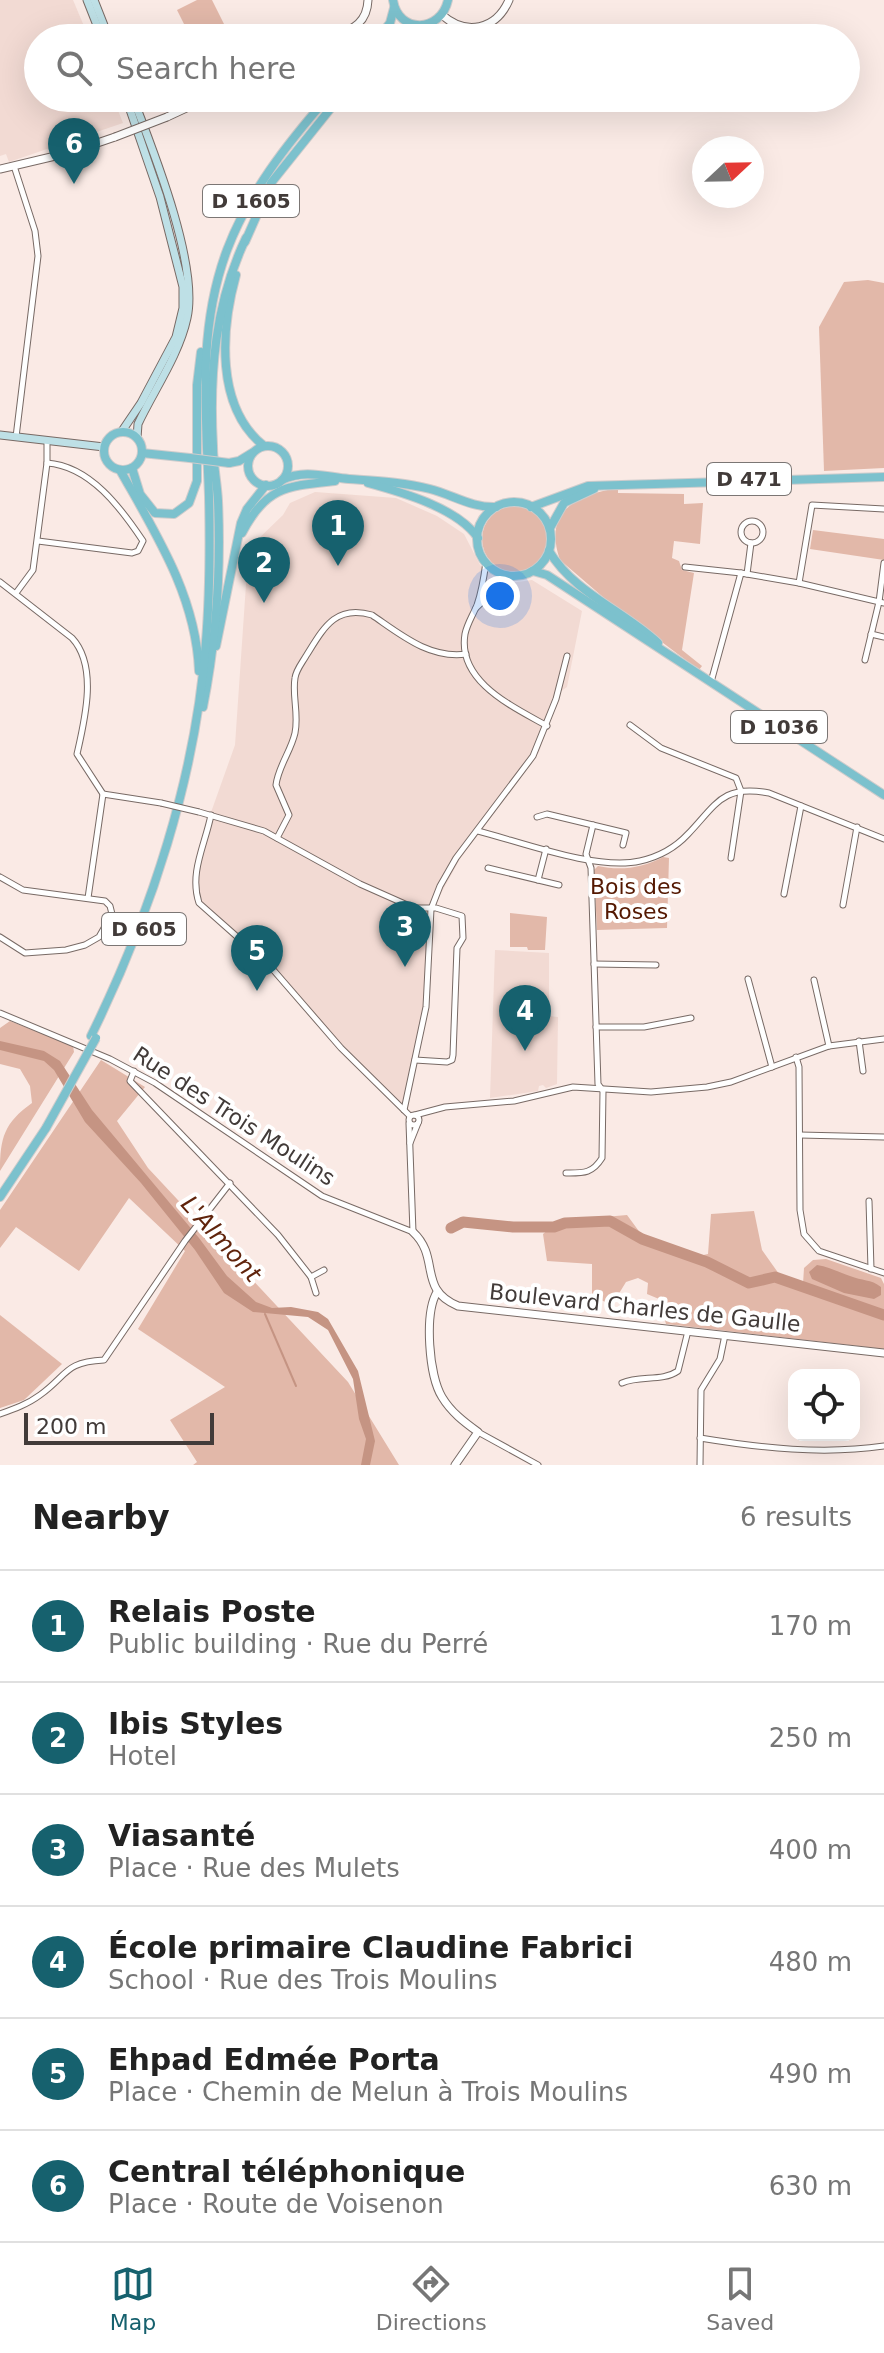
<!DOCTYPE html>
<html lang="en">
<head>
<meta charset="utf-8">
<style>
	:root { --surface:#fff; --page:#f2f2f2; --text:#222; --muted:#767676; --line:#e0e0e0; --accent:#16616e }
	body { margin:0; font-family:"DejaVu Sans",sans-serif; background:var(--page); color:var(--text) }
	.controls { position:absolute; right:24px; bottom:24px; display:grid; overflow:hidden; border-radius:16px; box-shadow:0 8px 32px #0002 }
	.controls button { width:72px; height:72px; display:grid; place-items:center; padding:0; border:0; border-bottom:2px solid var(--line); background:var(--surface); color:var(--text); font:40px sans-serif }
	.compass { position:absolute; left:692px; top:136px; width:72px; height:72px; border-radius:50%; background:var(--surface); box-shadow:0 8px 32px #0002; rotate:68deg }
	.scale { position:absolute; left:24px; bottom:20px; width:190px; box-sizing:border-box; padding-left:8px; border:4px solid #423b39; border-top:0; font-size:22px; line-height:28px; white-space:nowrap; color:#423b39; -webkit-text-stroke:6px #fff; paint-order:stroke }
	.you { position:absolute; left:500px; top:596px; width:28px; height:28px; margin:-20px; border:6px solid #fff; border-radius:50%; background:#1a73e8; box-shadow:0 0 0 12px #1a73e833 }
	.badge { display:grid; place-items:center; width:52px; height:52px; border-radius:50%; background:var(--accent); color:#fff; font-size:26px; font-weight:700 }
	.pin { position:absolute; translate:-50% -66px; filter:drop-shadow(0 2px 4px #0008) }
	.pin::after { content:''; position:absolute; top:42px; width:28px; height:24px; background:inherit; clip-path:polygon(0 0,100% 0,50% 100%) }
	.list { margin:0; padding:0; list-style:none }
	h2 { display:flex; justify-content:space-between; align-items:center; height:104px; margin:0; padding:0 32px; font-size:34px }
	h2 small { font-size:26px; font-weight:400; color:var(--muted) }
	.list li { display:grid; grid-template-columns:52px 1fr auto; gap:24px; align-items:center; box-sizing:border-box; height:112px; padding:0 32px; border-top:2px solid var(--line) }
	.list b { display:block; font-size:30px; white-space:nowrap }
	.list p { margin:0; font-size:26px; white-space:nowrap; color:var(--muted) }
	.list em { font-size:26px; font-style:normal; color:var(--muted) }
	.icon { flex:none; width:44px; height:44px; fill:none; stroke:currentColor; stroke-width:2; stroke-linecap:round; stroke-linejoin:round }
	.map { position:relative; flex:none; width:884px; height:1465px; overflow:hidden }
	.search { position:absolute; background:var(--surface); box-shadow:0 8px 32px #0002; left:24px; right:24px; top:24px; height:88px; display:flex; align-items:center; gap:20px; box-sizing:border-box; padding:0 28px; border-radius:44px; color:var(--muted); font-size:30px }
	.sheet { height:776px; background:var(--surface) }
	nav { display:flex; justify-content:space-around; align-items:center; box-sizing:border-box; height:112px; border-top:2px solid var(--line); background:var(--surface); font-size:22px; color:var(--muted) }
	nav a { display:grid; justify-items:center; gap:4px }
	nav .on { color:var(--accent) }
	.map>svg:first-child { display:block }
	.built { fill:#f2dad3 }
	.green { fill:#e2b8a9 }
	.water { fill:#c59483 }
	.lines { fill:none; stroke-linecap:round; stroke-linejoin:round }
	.stream { stroke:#c59483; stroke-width:2 }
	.river { stroke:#c59483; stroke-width:11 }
	.minor-casing { stroke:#786a65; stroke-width:7 }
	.tertiary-casing { stroke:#786a65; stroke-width:9 }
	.secondary-casing { stroke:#786a65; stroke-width:9 }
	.primary-casing { stroke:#cecccc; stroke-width:10 }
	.minor { stroke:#fff; stroke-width:5 }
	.tertiary { stroke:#fff; stroke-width:7 }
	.secondary { stroke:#bee0e6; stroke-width:7 }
	.primary { stroke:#7cc1cd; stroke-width:8 }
	.minor-bridge-casing { stroke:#786a65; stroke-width:7; stroke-linecap:butt }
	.tertiary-bridge-casing { stroke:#786a65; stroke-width:9; stroke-linecap:butt }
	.primary-bridge-casing { stroke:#cecccc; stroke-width:10; stroke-linecap:butt }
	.minor-bridge { stroke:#fff; stroke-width:5 }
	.tertiary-bridge { stroke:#fff; stroke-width:7 }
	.primary-bridge { stroke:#7cc1cd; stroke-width:8 }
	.labels { text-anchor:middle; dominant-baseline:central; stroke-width:8; stroke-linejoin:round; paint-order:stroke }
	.shield { fill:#fff; stroke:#7b7674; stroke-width:2 }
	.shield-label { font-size:20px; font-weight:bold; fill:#423b39 }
	.park-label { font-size:22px; fill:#541801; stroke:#fff }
	.street-label { font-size:22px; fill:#423b39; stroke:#fff }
	.water-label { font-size:24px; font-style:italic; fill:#60240c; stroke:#fff }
</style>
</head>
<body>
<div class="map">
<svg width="884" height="1465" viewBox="0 0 884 1465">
	<rect width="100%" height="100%" fill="#faeae5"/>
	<g class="built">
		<polygon points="0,0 73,0 89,38 38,38 38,98 113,98 123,123 9,162 6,154 0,156"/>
		<polygon points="315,492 396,498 437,516 464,534 480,565 494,577 510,583 532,580 582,611 567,687 560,692 539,752 460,859 433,908 427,1008 406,1112 338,1049 267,965 210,917 197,903 193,889 193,874 204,832 235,745 247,570 255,542 283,515 290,503"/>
		<polygon points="495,950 549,953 549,1016 558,1017 557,1084 546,1088 543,1085 539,1086 538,1091 490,1098"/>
	</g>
	<g class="green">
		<polygon points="197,0 212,0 231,38 191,38 177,10"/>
		<polygon points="868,280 884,283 884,468 824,471 819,327 844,282"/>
		<path d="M618,488V493L684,494V504L703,503L700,544L674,541L672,558L679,561L682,570L694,573L682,650L702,666L699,670L610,603L560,560C543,511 576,495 618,488Z"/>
		<circle cx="515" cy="539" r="33"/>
		<polygon points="813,530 884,539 884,560 810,549"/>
		<path d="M663,857L669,858L667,928L597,930L594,870L598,866C621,871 642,868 663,857Z"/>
		<polygon points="510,913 547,917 545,950 528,950 527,947 510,947"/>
		<path d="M10,1021L73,1046L74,1052L0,1171C0,1138 4,1123 32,1103L30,1086L20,1069L0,1064V1028Z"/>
		<polygon points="101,1060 145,1087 117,1121 148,1168 348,1382 399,1465 193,1465 197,1462 170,1420 225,1387 138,1329 185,1251 129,1198 79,1271 16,1227 0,1248 0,1210"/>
		<polygon points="754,1211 762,1250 779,1274 803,1284 804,1268 813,1260 826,1259 881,1278 884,1284 884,1349 666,1324 659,1299 647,1294 648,1283 638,1278 626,1282 615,1300 605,1302 592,1295 592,1264 547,1261 543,1234 559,1221 627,1215 641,1234 699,1256 708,1254 711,1214"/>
		<polygon points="0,1315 62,1364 24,1400 0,1408"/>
	</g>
	<g class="water">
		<polygon points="0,1041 44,1051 60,1061 92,1110 199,1238 227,1276 256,1302 272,1308 291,1307 318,1312 328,1319 358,1371 375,1441 370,1465 361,1465 366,1439 359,1419 353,1379 328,1330 308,1317 253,1312 224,1293 195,1250 141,1183 85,1122 54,1070 44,1061 0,1050"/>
		<path d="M817,1265C830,1267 838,1272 850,1276C862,1281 871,1279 881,1287V1295L874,1299L844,1293L812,1279L809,1272Z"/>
	</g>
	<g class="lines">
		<polyline class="stream" points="265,1314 296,1386"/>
		<polyline class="river" points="451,1228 463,1222 513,1227 554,1227 565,1223 610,1221 642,1239 707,1262 749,1283 775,1277 884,1315"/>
		<defs>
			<g id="minor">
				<polyline points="14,166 35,231 38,256 16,437"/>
				<circle cx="752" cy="532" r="11"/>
				<path d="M38,541L132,553L138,551L143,541C121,508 90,466 47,463"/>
				<path d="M486,562C484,577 482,591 477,605C473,615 467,624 465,634C457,682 514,707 547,726"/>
				<polyline points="685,567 741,573"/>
				<polyline points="747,574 751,543"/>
				<path d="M0,582L72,638C98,666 85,719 77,754L103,794L88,898"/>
				<polyline points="799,583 812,505 884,509"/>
				<polyline points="16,593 33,570 47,463 47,441"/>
				<polyline points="476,608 509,576"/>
				<polyline points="871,634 884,637"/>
				<polyline points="865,660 879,602 884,563"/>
				<polyline points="711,682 741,573 799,583 884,603"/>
				<polyline points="630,725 661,748 736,778 741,791"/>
				<polyline points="103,794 161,803"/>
				<polyline points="199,812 264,831 360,884 414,908 436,908 462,916 463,938 457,948 453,1055 452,1060 447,1062 415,1060"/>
				<path d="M211,815C205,845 189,873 199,903L269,965L341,1048L410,1116"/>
				<polyline points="537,817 547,814 626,833 623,845"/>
				<path d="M478,831C521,842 597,871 640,861C658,857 675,848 688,834C716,805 722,784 769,793L884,839"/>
				<path d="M277,838L289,815L276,785C278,767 291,751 295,733C299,714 292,696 295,678C296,670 302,663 306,656C323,629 335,604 372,615C400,634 429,659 466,654"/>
				<polyline points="731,858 741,791"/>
				<polyline points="488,868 559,885"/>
				<polyline points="0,877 23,890 105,901 110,906 112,914 99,937 85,945 66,950 25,953 0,937"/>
				<polyline points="538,880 546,849"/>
				<polyline points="784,894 801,806"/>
				<polyline points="843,905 857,827"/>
				<polyline points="594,964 656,965"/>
				<polyline points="748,979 772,1067"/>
				<polyline points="814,980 829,1046"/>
				<polyline points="0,1013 110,1059 155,1083 322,1196 413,1232 409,1123"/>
				<polyline points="596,1027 644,1027 691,1018"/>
				<polyline points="859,1041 863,1071"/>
				<polyline points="796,1057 799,1067 800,1210 804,1234 819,1251 884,1273"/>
				<polyline points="134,1071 130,1081 278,1235 311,1277 316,1293"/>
				<polyline points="404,1110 426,1007 431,909 440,886 456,858 533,756 556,699 567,656"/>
				<polyline points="415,1115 445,1107 514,1101 573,1087 651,1092 707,1087 731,1082 829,1046 884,1039"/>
				<circle cx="414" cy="1120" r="5"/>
				<polyline points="800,1135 884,1137"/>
				<polyline points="410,1143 418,1123"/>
				<path d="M566,1173C583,1173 592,1174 602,1158L603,1091L598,1084L591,868L586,854L593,825"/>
				<polyline points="869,1201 871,1269"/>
				<polyline points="311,1277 324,1270"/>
				<path d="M622,1383C640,1375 662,1382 678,1371L688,1331"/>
				<path d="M0,1414C14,1409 28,1404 40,1395C68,1375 64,1362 104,1360L185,1241L230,1183"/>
				<polyline points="478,1432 538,1465"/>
				<path d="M700,1438C761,1448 823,1455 884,1446"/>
				<polyline points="700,1465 701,1390 720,1359 725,1335"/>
			</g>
			<g id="tertiary">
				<path d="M442,15C466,36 496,30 509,0"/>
				<path d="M332,38C352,29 367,24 368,0"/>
				<polyline points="167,117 208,98"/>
				<polyline points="0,169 68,153 115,137"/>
				<path d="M413,1232C441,1258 417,1289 458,1306L884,1353"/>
				<path d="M437,1292C424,1314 429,1376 442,1397C451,1412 464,1422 478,1432L455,1465"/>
			</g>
			<g id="secondary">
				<polyline points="87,0 102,38"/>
				<polyline points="94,0 109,38"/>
				<path d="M133,98C153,150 199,265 187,318C179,355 154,390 138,424L137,438"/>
				<polyline points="122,431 141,403 176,337 183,308 183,287 160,197 126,98"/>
				<polyline points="0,435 104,447"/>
			</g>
			<g id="primary">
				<path d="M393,0C398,34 441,33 448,0"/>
				<polyline points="378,38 390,23 394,8"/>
				<polyline points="393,38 410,24"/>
				<polyline points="245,242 271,183 339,98"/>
				<path d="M236,275C221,329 215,407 264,446"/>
				<circle cx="123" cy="451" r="19"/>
				<circle cx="268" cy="466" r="20"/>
				<polyline points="142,453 190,458"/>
				<polyline points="229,463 239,461 252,453"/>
				<polyline points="132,468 140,494 155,513 174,514 189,503 197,481 197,385 201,352"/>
				<path d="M120,470C156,534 196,596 199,671"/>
				<path d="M282,480C305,469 326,477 349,479C377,481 403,482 430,489C453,495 472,508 496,507"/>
				<path d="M368,483C401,492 458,508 478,538"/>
				<circle cx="514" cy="539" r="37"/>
				<polyline points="531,507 588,486 884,477"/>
				<polyline points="550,528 564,503 594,489"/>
				<path d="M242,533C266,486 288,486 335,481"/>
				<path d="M549,551C574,593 624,611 658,643"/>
				<polyline points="533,571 547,575 884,795"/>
				<polyline points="216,646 241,523 247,509 266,485"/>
				<path d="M203,707C216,641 221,568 218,501C217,482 213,464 213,446C209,374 215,303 246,238"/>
				<path d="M91,1036C151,914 196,777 206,641C210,593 210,544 209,496C206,412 197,330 227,250C249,192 287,144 327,98"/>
				<polyline points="0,1197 46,1128"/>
			</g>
		</defs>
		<use href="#minor" class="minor-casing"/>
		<use href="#tertiary" class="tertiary-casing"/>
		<use href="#secondary" class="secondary-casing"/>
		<use href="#primary" class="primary-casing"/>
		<use href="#minor" class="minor"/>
		<use href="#tertiary" class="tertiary"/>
		<use href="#secondary" class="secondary"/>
		<use href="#primary" class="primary"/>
		<defs>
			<polyline id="minor-bridge" points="161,803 199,812"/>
			<polyline id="tertiary-bridge" points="115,137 167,117"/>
			<g id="primary-bridge">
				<polyline points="190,458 229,463"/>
				<polyline points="46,1128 96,1038"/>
			</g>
		</defs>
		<use href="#minor-bridge" class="minor-bridge-casing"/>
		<use href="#tertiary-bridge" class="tertiary-bridge-casing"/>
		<use href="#primary-bridge" class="primary-bridge-casing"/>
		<use href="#minor-bridge" class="minor-bridge"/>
		<use href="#tertiary-bridge" class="tertiary-bridge"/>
		<use href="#primary-bridge" class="primary-bridge"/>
	</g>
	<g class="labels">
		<g class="shield">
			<rect x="203" y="185" width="96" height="32" rx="6"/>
			<rect x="707" y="463" width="84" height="32" rx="6"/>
			<rect x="731" y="711" width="96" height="32" rx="6"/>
			<rect x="102" y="913" width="84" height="32" rx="6"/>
		</g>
		<g class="shield-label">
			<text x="251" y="201">D 1605</text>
			<text x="749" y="479">D 471</text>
			<text x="779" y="727">D 1036</text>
			<text x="144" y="929">D 605</text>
		</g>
		<g class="park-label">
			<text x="636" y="886">Bois des<tspan x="636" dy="25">Roses</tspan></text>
		</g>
		<g class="street-label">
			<text transform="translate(234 1116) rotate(33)">Rue des Trois Moulins</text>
			<text transform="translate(645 1308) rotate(6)">Boulevard Charles de Gaulle</text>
		</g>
		<g class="water-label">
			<text transform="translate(221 1239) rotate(48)">L'Almont</text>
		</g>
	</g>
</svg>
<div class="controls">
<button><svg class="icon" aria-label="locate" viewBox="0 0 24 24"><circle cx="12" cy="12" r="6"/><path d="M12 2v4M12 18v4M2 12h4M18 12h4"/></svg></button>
</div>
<svg class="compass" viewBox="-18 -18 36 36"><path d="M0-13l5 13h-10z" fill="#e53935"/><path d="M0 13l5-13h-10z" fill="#767676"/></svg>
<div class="scale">200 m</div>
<div class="you"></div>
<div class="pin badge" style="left:338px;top:566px">1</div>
<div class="pin badge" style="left:264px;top:603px">2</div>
<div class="pin badge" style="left:405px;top:967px">3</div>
<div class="pin badge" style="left:525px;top:1051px">4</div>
<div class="pin badge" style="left:257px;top:991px">5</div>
<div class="pin badge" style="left:74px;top:184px">6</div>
<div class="search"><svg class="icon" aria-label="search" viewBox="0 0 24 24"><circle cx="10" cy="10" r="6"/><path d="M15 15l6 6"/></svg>Search here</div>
</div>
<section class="sheet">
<h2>Nearby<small>6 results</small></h2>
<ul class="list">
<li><span class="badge">1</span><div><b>Relais Poste</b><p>Public building · Rue du Perré</p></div><em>170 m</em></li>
<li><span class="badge">2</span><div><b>Ibis Styles</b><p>Hotel</p></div><em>250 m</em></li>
<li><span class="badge">3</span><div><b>Viasanté</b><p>Place · Rue des Mulets</p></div><em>400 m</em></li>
<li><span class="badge">4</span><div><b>École primaire Claudine Fabrici</b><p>School · Rue des Trois Moulins</p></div><em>480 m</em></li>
<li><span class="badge">5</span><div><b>Ehpad Edmée Porta</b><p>Place · Chemin de Melun à Trois Moulins</p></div><em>490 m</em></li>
<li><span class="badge">6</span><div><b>Central téléphonique</b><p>Place · Route de Voisenon</p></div><em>630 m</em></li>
</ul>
</section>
<nav>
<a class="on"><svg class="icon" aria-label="map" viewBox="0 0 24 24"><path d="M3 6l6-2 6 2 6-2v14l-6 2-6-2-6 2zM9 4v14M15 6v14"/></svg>Map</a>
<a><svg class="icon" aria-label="directions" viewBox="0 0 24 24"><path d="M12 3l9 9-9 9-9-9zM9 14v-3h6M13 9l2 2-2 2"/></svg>Directions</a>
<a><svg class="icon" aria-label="saved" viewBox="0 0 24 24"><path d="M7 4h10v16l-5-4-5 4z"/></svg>Saved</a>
</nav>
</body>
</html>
